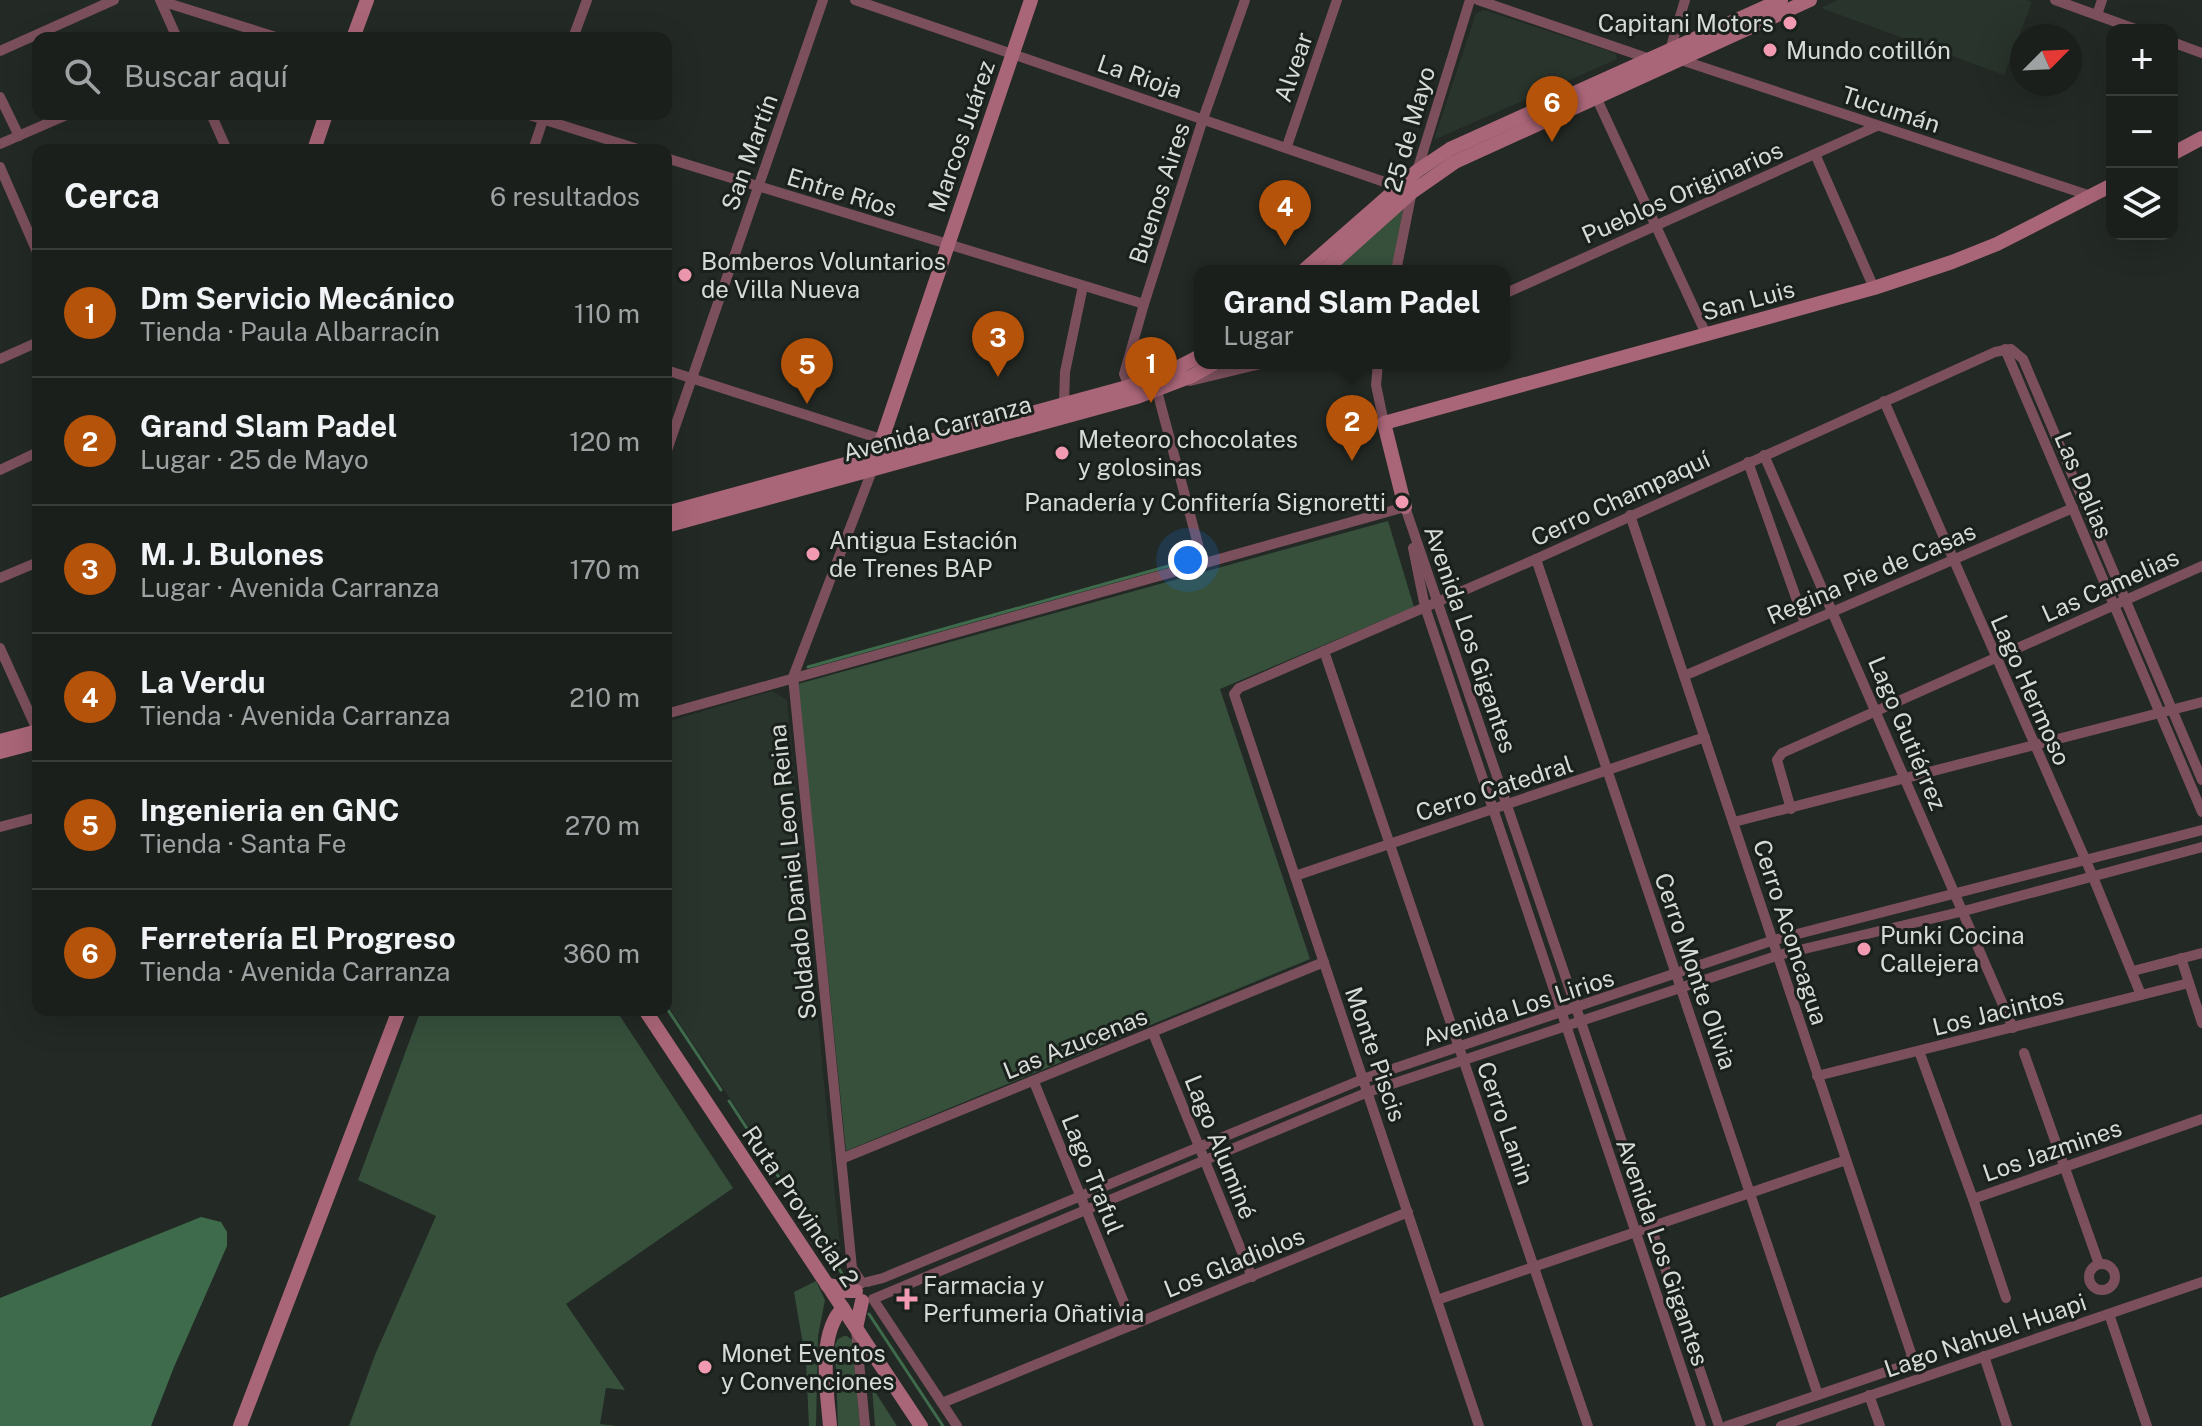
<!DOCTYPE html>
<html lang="es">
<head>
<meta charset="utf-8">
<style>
	:root { --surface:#1a1f1b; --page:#232724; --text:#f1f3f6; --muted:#9fa2a3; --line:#383d3a; --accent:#b45309 }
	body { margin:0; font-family:"Public Sans",sans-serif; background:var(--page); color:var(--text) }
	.controls { position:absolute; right:24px; top:24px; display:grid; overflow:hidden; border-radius:16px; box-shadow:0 8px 32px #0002 }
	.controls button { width:72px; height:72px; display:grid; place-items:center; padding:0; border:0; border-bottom:2px solid var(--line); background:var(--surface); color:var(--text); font:40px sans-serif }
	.compass { position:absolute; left:2010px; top:24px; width:72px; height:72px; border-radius:50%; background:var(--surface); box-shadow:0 8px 32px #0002; rotate:66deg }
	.you { position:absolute; left:1188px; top:560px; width:28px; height:28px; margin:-20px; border:6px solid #fff; border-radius:50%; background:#1a73e8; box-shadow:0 0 0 12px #1a73e833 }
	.badge { display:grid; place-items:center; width:52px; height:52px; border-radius:50%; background:var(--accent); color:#fff; font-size:26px; font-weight:700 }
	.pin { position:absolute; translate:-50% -66px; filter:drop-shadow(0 2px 4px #0008) }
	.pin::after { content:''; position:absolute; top:42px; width:28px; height:24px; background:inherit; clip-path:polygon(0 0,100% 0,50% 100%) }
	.popup { position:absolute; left:1194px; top:265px; width:316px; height:104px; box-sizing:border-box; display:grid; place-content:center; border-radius:16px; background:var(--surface); filter:drop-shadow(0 2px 6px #0005); font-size:26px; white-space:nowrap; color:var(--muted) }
	.popup b { font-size:30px; color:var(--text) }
	.popup::after { content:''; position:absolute; left:50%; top:100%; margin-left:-16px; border:16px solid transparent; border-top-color:var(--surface) }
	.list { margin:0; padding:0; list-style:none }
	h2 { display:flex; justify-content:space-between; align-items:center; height:104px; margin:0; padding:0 32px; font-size:34px }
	h2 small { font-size:26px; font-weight:400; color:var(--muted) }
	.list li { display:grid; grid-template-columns:52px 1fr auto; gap:24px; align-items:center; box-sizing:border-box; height:128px; padding:0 32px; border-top:2px solid var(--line) }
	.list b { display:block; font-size:30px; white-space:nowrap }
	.list p { margin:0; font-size:26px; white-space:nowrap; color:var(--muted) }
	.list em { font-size:26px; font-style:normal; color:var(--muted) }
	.icon { flex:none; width:44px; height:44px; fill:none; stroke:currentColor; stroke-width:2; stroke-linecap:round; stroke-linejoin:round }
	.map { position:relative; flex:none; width:2202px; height:1426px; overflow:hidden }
	.search { position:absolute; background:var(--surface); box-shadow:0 8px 32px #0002; left:32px; top:32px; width:640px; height:88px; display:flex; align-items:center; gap:20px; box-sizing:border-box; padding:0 28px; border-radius:16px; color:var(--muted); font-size:30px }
	.panel { position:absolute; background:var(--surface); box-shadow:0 8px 32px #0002; left:32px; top:144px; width:640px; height:872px; border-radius:16px }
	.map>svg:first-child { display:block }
	.built { fill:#29342c }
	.green { fill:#36503c }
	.water { fill:#3e6b4b }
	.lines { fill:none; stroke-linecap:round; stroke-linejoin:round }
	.stream { stroke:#3e6b4b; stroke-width:3 }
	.street { stroke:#7b505c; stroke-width:10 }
	.secondary { stroke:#aa6679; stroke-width:14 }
	.poi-dot { fill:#f19ab1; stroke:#1a201b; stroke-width:3 }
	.labels { text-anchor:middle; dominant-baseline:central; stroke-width:6; stroke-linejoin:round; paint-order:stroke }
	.poi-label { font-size:24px; fill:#d7dbd8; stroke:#1a201b; text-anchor:start }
	.street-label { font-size:24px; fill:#d7dbd8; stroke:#1a201b }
</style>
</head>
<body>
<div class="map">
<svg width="2202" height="1426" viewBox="0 0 2202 1426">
	<rect width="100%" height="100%" fill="#232924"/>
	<g class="built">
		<polygon points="1837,0 2027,0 2032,2 2004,75 1821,8"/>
		<polygon points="1484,10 1615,53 1617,59 1434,140 1476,13"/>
		<polygon points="772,691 787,700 841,1257 838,1260 666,1003 666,722"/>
	</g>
	<g class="green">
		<polygon points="1403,209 1393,271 1333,271"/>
		<polygon points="1388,521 1414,607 1220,689 1310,959 846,1151 798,684"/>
		<polygon points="421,1010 616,1010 733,1188 566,1304 625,1390 606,1388 600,1424 616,1426 349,1426 375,1355 436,1216 358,1180"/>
		<polygon points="816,1281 825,1300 818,1336 816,1426 809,1426 806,1362 794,1292"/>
		<polygon points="844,1336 847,1336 852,1340 860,1426 838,1426 835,1345 838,1339"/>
		<polygon points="872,1387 897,1426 875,1426"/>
	</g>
	<polygon class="water" points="201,1217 221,1222 227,1232 227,1246 174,1367 151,1426 0,1426 0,1298"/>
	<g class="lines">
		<g class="stream">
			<polyline points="808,667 1190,560"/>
			<polyline points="666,1007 721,1090"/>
			<polyline points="729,1101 843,1275"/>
			<polyline points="869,1314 943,1426"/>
		</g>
		<g class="street">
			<polyline points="160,0 177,38"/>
			<polyline points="855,0 1402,188"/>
			<polyline points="1478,0 1650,59"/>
			<polyline points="2055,0 2138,30"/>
			<polyline points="161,1 279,38"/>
			<polyline points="2097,15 2102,0"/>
			<polyline points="573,38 587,0"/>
			<polyline points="2172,42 2202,53"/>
			<polyline points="1670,50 1685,0"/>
			<polyline points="0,51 114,0"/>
			<polyline points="1678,59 2091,196"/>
			<polyline points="0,97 19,136"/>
			<polyline points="1596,97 1706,334"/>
			<polyline points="211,114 227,150"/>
			<polyline points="526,114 641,150"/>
			<polyline points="0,144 69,114"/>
			<polyline points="1287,146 1337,0"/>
			<polyline points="533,150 545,114"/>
			<polyline points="1815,154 1874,288"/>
			<polyline points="666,158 1144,304"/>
			<polyline points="0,167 38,254"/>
			<polyline points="1417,171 1470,0"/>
			<polyline points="1396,271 1412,191"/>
			<polyline points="1504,294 1877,126"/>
			<polyline points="2005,349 2202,812"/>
			<polyline points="0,359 38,342"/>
			<polyline points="1378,363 1376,385 1384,423"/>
			<polyline points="666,370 881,439"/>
			<polyline points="1190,381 1265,363"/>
			<polyline points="1130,389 1124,374 1144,304 1203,119 1245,0"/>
			<polyline points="1157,391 1203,563"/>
			<polyline points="1884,401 2093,877 2141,995"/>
			<polyline points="1064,404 1065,372 1083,286"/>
			<polyline points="666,453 823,0"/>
			<polyline points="1764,455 2013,1028"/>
			<polyline points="1748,462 1805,623"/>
			<polyline points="0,470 38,452"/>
			<polyline points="1405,507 1719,1426"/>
			<polyline points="1630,515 1912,1356 1903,1366 1727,1426"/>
			<polyline points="1413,548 1425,607 1701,1426"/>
			<polyline points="1536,559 1818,1395"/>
			<polyline points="0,578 38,562"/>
			<polyline points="0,648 38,732"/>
			<polyline points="1324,651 1588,1426"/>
			<polyline points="1684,676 2073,508"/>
			<polyline points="666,714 1405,507"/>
			<polyline points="1791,809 1777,760 1782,753 2202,566"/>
			<polyline points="1734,822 2202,702"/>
			<polyline points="0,827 38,817"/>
			<polyline points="1295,876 1705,737"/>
			<polyline points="2181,958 2202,1023"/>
			<polyline points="2133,971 2202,953"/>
			<polyline points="1153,1033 1252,1277"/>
			<polyline points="1919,1051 1973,1199 2202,1119"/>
			<polyline points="2024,1053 2099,1264"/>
			<polyline points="1817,1076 2189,983"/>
			<polyline points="1034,1082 1133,1325"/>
			<polyline points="841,1159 1324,962"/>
			<polyline points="1973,1199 2006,1298"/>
			<circle cx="2102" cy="1277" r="13"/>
			<polyline points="867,1282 883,1278 1363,1079 1774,940 2202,830"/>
			<polyline points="862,1283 852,1268 793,677 873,468"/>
			<polyline points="1437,1300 1846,1160"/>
			<polyline points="2109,1314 2147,1426"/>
			<polyline points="856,1330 865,1426"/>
			<polyline points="1984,1356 2007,1426"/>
			<polyline points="1869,1395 1880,1426"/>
			<polyline points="942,1403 1408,1212"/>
			<polyline points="957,1426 873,1299 1368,1092 1779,955 1964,911 2202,847"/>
			<polyline points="1479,1426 1234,694 1239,688 1536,559 1995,352 2011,349 2023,359 2202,780"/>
			<polyline points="1781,1426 2202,1282"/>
		</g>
		<g class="secondary">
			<polyline points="353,38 367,0"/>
			<polyline points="314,150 326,114"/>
			<polyline points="2172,154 2202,138"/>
			<polyline points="1303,271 1417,171 1450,149 1781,0"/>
			<polyline points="1324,271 1412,192 1455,162 1810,0"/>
			<polyline points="875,460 1031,0"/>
			<polyline points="1405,507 1384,423 1874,288 1952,262 1997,244 2112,185"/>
			<polyline points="666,513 1127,387 1161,376 1200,356"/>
			<polyline points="666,526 1137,397 1192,376 1215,363"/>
			<polyline points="0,741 38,731"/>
			<polyline points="0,752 38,742"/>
			<polyline points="645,1010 921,1426"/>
			<polyline points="827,1285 841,1287 846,1291 856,1291"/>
			<polyline points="856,1328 862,1301"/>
			<polyline points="240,1426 399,1010"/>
			<path d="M830,1426C827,1391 817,1334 843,1308"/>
		</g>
	</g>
	<g class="poi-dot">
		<circle cx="1790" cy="23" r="8"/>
		<circle cx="1770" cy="50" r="8"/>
		<circle cx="685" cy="275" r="8"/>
		<circle cx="1062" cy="453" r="8"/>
		<circle cx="1402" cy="502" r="8"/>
		<circle cx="813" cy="554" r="8"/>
		<circle cx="1864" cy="949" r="8"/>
		<path d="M903 1287h8v8h8v8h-8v8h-8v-8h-8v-8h8z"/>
		<circle cx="705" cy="1367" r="8"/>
	</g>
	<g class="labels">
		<g class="poi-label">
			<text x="1774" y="23" text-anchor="end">Capitani Motors</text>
			<text x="1786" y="50">Mundo cotillón</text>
			<text x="701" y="261">Bomberos Voluntarios<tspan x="701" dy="28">de Villa Nueva</tspan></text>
			<text x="1078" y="439">Meteoro chocolates<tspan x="1078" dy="28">y golosinas</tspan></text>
			<text x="1386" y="502" text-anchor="end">Panadería y Confitería Signoretti</text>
			<text x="829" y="540">Antigua Estación<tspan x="829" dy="28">de Trenes BAP</tspan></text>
			<text x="1880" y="935">Punki Cocina<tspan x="1880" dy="28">Callejera</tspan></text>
			<text x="923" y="1285">Farmacia y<tspan x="923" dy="28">Perfumeria Oñativia</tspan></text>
			<text x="721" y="1353">Monet Eventos<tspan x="721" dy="28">y Convenciones</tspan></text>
		</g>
		<g class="street-label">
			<text transform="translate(1293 67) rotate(-71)">Alvear</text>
			<text transform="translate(1140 76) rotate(19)">La Rioja</text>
			<text transform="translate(1891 109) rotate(18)">Tucumán</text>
			<text transform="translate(1409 129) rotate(-74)">25 de Mayo</text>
			<text transform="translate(961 136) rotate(-71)">Marcos Juárez</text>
			<text transform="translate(749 152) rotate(-70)">San Martín</text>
			<text transform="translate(842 192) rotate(17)">Entre Ríos</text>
			<text transform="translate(1682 192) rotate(-24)">Pueblos Originarios</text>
			<text transform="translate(1159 193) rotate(-72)">Buenos Aires</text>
			<text transform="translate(1748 300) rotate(-15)">San Luis</text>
			<text transform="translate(937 428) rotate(-15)">Avenida Carranza</text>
			<text transform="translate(2084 485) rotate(67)">Las Dalias</text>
			<text transform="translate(1620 498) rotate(-25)">Cerro Champaquí</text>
			<text transform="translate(1871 573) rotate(-23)">Regina Pie de Casas</text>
			<text transform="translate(2110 585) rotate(-24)">Las Camelias</text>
			<text transform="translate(1471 639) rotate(71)">Avenida Los Gigantes</text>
			<text transform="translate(2031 690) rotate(66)">Lago Hermoso</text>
			<text transform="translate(1908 733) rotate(67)">Lago Gutiérrez</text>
			<text transform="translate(1494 788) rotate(-18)">Cerro Catedral</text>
			<text transform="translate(792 872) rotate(-96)">Soldado Daniel Leon Reina</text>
			<text transform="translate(1791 932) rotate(72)">Cerro Aconcagua</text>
			<text transform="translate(1696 971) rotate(71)">Cerro Monte Olivia</text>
			<text transform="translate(1518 1007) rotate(-18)">Avenida Los Lirios</text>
			<text transform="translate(1998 1011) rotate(-14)">Los Jacintos</text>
			<text transform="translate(1075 1043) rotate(-22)">Las Azucenas</text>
			<text transform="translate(1376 1054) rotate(71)">Monte Piscis</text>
			<text transform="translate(1506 1123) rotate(71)">Cerro Lanin</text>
			<text transform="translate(1221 1147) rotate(68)">Lago Aluminé</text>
			<text transform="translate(2052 1150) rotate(-19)">Los Jazmines</text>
			<text transform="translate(1093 1174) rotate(68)">Lago Traful</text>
			<text transform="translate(801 1206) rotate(56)">Ruta Provincial 2</text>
			<text transform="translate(1663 1252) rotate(71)">Avenida Los Gigantes</text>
			<text transform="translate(1234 1262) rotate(-22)">Los Gladiolos</text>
			<text transform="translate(1985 1335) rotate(-19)">Lago Nahuel Huapi</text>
		</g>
	</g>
</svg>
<div class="controls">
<button>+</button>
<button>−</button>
<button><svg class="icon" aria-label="layers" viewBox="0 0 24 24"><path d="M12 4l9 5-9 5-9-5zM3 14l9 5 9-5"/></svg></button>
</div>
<svg class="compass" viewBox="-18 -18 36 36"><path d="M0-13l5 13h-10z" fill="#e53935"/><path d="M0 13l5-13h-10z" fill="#9fa2a3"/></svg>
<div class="you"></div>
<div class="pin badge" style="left:1151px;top:403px">1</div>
<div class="pin badge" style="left:1352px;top:461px">2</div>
<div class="popup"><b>Grand Slam Padel</b>Lugar</div>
<div class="pin badge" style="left:998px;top:377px">3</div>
<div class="pin badge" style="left:1285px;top:246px">4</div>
<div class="pin badge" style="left:807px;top:404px">5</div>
<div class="pin badge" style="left:1552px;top:142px">6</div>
<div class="search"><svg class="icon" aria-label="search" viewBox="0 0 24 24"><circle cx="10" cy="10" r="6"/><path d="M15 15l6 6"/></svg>Buscar aquí</div>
<section class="panel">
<h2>Cerca<small>6 resultados</small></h2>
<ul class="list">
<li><span class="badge">1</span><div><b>Dm Servicio Mecánico</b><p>Tienda · Paula Albarracín</p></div><em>110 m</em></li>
<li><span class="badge">2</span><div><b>Grand Slam Padel</b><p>Lugar · 25 de Mayo</p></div><em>120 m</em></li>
<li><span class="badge">3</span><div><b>M. J. Bulones</b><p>Lugar · Avenida Carranza</p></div><em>170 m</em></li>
<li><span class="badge">4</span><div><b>La Verdu</b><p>Tienda · Avenida Carranza</p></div><em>210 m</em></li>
<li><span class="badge">5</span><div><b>Ingenieria en GNC</b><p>Tienda · Santa Fe</p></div><em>270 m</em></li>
<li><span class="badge">6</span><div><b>Ferretería El Progreso</b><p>Tienda · Avenida Carranza</p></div><em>360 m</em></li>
</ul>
</section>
</div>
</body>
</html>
